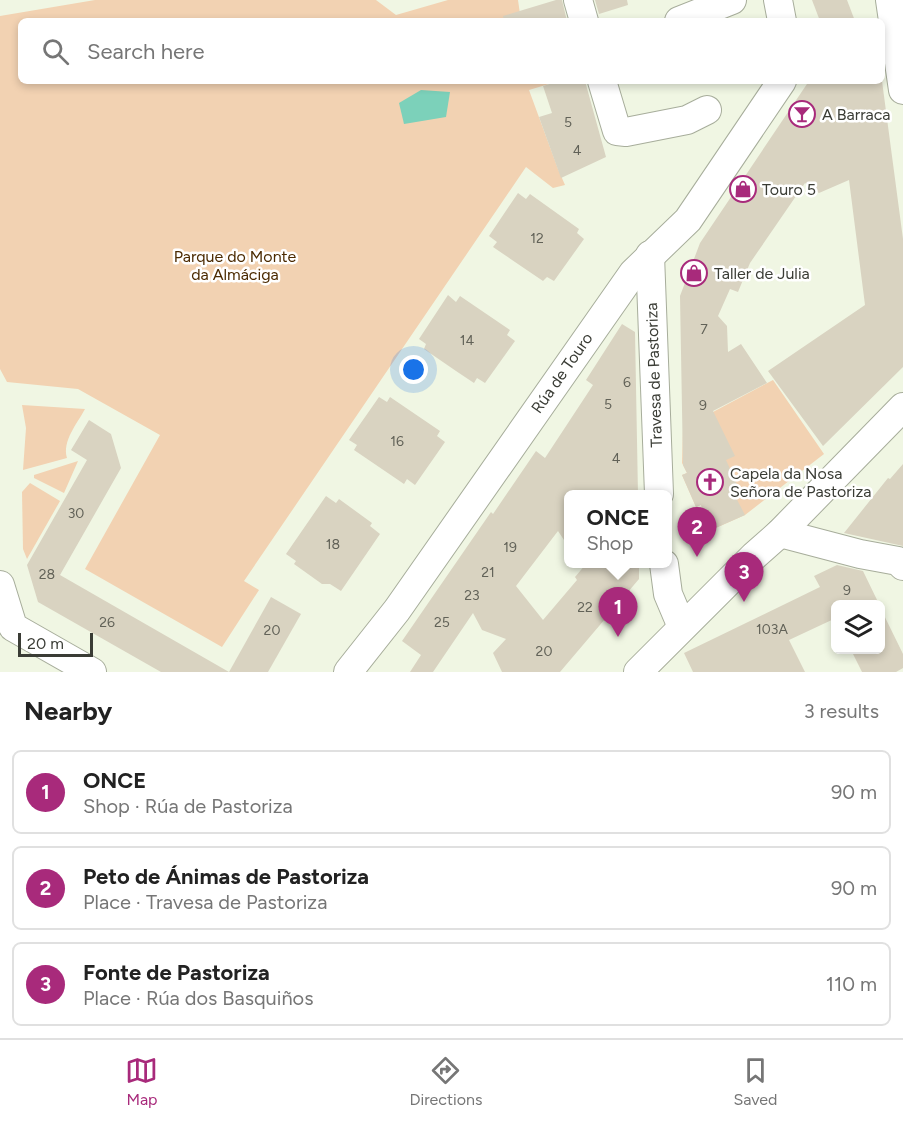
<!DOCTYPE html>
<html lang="en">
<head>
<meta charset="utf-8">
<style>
	:root { --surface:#fff; --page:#f2f2f2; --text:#222; --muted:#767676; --line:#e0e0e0; --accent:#a82a7b }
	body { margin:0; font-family:Figtree,sans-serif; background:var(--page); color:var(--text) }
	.controls { position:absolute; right:18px; bottom:18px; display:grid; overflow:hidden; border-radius:9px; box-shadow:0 3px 9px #0003 }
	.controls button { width:54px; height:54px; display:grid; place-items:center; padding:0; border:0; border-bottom:2px solid var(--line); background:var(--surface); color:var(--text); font:30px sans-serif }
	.scale { position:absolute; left:18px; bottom:15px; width:75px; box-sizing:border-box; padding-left:6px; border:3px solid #3a3c35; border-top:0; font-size:16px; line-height:21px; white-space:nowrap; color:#3a3c35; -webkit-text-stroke:4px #fff; paint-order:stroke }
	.you { position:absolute; left:414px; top:370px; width:21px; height:21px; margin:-15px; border:4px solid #fff; border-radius:50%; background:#1a73e8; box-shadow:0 0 0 9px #1a73e833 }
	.badge { display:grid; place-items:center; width:39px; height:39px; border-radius:50%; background:var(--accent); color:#fff; font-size:20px; font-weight:700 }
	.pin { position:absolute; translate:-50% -50px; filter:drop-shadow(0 2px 3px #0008) }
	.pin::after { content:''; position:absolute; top:32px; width:21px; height:18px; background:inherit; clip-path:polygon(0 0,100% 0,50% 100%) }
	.popup { position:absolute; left:564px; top:490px; width:108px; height:78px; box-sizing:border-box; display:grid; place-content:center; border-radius:9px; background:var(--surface); filter:drop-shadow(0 2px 4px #0005); font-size:20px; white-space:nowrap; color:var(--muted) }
	.popup b { font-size:22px; color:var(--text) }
	.popup::after { content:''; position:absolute; left:50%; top:100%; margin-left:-12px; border:12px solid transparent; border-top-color:var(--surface) }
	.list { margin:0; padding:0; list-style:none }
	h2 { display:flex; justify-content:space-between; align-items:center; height:78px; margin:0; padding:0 24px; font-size:26px }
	h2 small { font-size:20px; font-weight:400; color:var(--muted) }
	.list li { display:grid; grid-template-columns:39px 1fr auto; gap:18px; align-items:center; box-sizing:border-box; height:84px; margin:0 12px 12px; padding:0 12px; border:2px solid var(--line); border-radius:9px }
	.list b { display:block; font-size:22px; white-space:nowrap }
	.list p { margin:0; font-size:20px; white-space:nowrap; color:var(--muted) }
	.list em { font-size:20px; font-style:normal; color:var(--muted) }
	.icon { flex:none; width:33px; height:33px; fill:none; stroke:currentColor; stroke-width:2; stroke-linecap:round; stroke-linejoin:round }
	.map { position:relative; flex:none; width:903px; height:672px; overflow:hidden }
	.search { position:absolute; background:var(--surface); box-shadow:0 3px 9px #0003; left:18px; right:18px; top:18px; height:66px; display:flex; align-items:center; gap:15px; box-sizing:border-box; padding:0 21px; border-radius:9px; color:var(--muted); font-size:22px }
	.sheet { height:366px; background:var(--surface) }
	nav { display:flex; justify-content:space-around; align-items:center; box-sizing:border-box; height:84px; border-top:2px solid var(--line); background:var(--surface); font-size:16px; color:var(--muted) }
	nav a { display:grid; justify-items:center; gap:3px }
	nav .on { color:var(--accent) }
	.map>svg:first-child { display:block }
	.green { fill:#f2d2b2 }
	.water { fill:#7cd1ba }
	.building { fill:#d9d3c1 }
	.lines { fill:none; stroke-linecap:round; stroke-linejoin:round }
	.minor-casing { stroke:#a7ad9b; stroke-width:30 }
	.minor { stroke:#fff; stroke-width:28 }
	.labels { text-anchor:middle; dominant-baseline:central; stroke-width:5; stroke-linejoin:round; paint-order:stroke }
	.number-label { font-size:14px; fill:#626258 }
	.poi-label { font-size:16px; fill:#3a3c35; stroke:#fff; text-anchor:start }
	.park-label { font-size:16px; fill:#4b2a00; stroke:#fff }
	.street-label { font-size:16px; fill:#3a3c35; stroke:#fff }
</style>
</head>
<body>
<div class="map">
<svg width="903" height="672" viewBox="0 0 903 672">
	<rect width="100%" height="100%" fill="#f0f6e3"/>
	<g class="green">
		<polygon points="95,0 376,0 396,15 448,0 518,0 521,21 21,21 21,81 559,81 529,90 558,169 565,185 553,188 526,167 244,581 259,590 222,647 85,569 160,435 78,389 7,382 0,369 0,16"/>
		<polygon points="773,380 824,454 745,515 711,530 701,505 696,507 682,475 687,473 682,463 683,428"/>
		<path d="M22,405L85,409C77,424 62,441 67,458L23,470L26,428Z"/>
		<polygon points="78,461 64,493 34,478 34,475"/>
		<polygon points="30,483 60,501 27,559 23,549 22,492"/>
	</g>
	<polygon class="water" points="421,90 450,92 446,117 404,124 399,103"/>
	<g class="building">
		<polygon points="556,0 562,0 567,21 504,21 503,16"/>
		<polygon points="595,0 627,0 628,5 599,14"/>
		<polygon points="812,0 847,0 855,21 820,21"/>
		<polygon points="559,81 585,81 606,157 561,178 539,117 552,113 543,86"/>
		<polygon points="809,81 882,81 903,239 903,367 823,446 768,371 865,305 849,180 819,193 805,183 750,263 738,292 730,289 718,316 727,326 728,352 741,344 767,383 713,411 735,456 726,460 739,489 733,492 745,515 711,530 701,505 696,507 682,475 687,473 683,465 680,296 700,243"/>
		<polygon points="518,193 526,199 530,194 579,229 577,233 584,239 554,281 547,277 543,281 493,247 497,242 489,236"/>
		<polygon points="448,295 456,302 460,296 510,330 507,335 515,341 485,383 477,378 474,383 456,371 424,349 426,344 419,339"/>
		<polygon points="622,324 635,332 638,495 568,495 568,546 558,531 516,586 543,620 577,580 575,577 586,564 639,564 639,579 560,672 502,672 493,653 506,639 482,630 473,613 433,672 410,672 421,655 402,641 491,512 493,514 536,451 545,458 593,385 586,380"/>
		<polygon points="379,397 387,402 390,397 440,431 437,436 445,442 415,485 407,479 404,484 354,450 357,445 349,440"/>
		<polygon points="89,420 111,434 121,468 60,575 229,672 161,672 38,602 27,565 87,460 71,450"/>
		<polygon points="903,464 903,546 844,533 888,478 890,479"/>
		<polygon points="326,496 336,503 339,499 372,523 370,526 380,534 341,591 330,584 322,584 294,564 296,561 286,554"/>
		<polygon points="837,565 863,571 879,604 836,604 836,618 789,640 805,672 693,672 684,653 820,587 814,576"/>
		<polygon points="271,597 301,614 268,672 229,672"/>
		<polygon points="880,607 903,654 903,668 896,672 862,672 851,650 880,650"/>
	</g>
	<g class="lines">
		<defs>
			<g id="minor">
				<polyline points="578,0 584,21"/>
				<polyline points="778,0 782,21"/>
				<polyline points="890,0 903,90"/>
				<polyline points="679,21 732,0"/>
				<polyline points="602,81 617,131 626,132 687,120 707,110"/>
				<polyline points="650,255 659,494"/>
				<polyline points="780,533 860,554 898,561 903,566"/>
				<polyline points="664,564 668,594 682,627"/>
				<polyline points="0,585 13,627 92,672"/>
				<polyline points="348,672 397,610 633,273 688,220 782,81"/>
				<polyline points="638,672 754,556 780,533 903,407"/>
			</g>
		</defs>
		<use href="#minor" class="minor-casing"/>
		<use href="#minor" class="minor"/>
	</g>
	<defs>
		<symbol id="bar-ring" viewBox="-11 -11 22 22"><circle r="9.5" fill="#fff" stroke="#a82a7b" stroke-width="1.5"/><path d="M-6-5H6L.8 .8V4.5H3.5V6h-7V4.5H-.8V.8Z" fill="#a82a7b"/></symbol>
		<symbol id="shop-ring" viewBox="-11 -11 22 22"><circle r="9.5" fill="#fff" stroke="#a82a7b" stroke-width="1.5"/><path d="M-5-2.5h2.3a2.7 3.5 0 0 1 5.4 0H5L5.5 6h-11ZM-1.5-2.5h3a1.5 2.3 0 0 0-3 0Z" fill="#a82a7b"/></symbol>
		<symbol id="church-ring" viewBox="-11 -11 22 22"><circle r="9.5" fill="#fff" stroke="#a82a7b" stroke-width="1.5"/><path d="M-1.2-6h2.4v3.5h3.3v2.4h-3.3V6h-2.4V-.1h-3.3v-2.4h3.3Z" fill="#a82a7b"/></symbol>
	</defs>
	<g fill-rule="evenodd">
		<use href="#bar-ring" x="787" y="99" width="30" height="30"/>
		<use href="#shop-ring" x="728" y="174" width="30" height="30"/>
		<use href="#shop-ring" x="679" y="258" width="30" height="30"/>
		<use href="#church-ring" x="695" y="467" width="30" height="30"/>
	</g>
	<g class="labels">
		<g class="number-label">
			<text x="568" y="122">5</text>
			<text x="577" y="150">4</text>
			<text x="537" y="238">12</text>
			<text x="704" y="329">7</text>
			<text x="467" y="340">14</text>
			<text x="627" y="382">6</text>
			<text x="608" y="404">5</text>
			<text x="703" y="405">9</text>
			<text x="397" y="441">16</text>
			<text x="616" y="458">4</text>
			<text x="76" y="513">30</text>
			<text x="333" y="544">18</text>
			<text x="510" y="547">19</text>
			<text x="488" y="572">21</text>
			<text x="47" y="574">28</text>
			<text x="847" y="590">9</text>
			<text x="472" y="595">23</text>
			<text x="585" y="607">22</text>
			<text x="107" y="622">26</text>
			<text x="442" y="622">25</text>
			<text x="772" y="629">103A</text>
			<text x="272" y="630">20</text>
			<text x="544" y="651">20</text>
		</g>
		<g class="poi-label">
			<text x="822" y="114">A Barraca</text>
			<text x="762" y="189">Touro 5</text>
			<text x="714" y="273">Taller de Julia</text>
			<text x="730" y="473">Capela da Nosa<tspan x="730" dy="18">Señora de Pastoriza</tspan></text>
		</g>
		<g class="park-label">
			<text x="235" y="256">Parque do Monte<tspan x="235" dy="18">da Almáciga</tspan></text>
		</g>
		<g class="street-label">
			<text transform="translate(562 373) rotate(-55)">Rúa de Touro</text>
			<text transform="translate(654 375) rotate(-92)">Travesa de Pastoriza</text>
		</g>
	</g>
</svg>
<div class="controls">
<button><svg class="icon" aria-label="layers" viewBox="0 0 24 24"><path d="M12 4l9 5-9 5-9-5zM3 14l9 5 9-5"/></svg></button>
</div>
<div class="scale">20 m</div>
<div class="you"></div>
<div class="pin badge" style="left:618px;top:637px">1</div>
<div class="popup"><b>ONCE</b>Shop</div>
<div class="pin badge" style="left:697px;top:557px">2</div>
<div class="pin badge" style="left:744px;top:602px">3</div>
<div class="search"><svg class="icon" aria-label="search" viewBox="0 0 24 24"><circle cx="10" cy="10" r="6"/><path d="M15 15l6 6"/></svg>Search here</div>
</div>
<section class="sheet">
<h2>Nearby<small>3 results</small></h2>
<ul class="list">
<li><span class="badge">1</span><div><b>ONCE</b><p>Shop · Rúa de Pastoriza</p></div><em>90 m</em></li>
<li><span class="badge">2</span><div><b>Peto de Ánimas de Pastoriza</b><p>Place · Travesa de Pastoriza</p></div><em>90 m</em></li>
<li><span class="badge">3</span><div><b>Fonte de Pastoriza</b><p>Place · Rúa dos Basquiños</p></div><em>110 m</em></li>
</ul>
</section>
<nav>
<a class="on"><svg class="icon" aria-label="map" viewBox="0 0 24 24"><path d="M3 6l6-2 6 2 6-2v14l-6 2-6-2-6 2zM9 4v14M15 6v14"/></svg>Map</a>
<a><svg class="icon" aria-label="directions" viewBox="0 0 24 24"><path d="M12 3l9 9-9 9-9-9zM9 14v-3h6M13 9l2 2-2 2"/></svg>Directions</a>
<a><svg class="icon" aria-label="saved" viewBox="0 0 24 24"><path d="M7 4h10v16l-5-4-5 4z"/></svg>Saved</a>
</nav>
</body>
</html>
